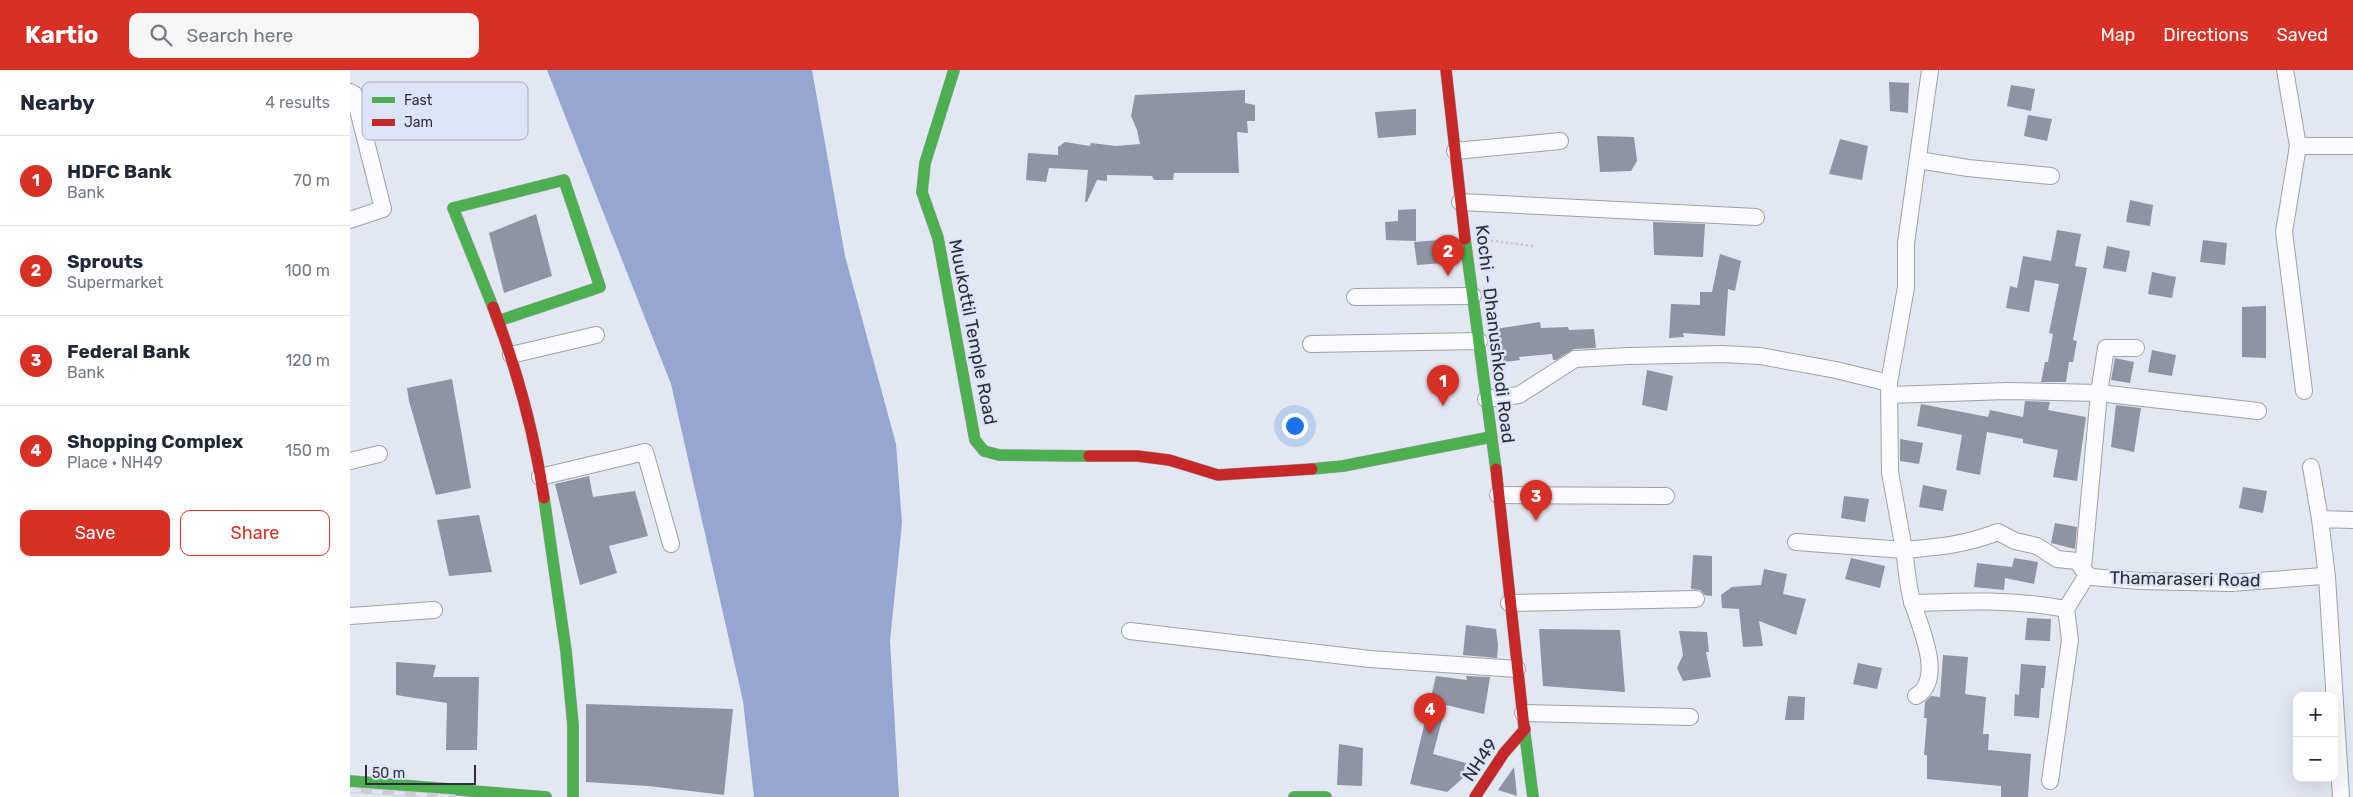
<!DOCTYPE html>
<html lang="en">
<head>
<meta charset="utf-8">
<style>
	:root { --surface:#fff; --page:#f6f6f7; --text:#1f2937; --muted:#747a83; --line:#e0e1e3; --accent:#d93025 }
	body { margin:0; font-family:Rubik,sans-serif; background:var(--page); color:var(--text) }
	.controls { position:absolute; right:15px; bottom:15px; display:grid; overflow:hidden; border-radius:10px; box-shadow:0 5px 20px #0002 }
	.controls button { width:45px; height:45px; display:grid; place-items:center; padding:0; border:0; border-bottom:1px solid var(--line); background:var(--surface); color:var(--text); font:25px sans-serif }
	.scale { position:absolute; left:15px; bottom:12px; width:111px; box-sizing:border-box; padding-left:5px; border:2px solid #2d3037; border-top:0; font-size:14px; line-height:18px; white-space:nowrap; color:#2d3037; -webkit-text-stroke:4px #dde4f7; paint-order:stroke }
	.you { position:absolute; left:944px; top:355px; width:18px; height:18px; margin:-12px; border:4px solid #fff; border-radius:50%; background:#1a73e8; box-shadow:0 0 0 8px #1a73e833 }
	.badge { display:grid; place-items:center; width:32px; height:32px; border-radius:50%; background:var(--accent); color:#fff; font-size:16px; font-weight:700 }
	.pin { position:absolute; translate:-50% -41px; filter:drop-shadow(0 1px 2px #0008) }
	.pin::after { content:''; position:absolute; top:26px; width:18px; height:15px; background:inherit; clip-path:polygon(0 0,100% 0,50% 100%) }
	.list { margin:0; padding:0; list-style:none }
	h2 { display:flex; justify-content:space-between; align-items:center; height:65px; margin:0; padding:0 20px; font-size:21px }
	h2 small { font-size:16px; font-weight:400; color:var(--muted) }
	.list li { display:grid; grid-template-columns:32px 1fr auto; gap:15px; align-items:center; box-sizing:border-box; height:90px; padding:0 20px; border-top:1px solid var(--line) }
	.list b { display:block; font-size:19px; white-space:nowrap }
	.list p { margin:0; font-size:16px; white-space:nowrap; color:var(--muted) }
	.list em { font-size:16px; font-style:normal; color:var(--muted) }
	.actions { display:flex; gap:10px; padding:15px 20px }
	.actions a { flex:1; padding:11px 0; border:1px solid var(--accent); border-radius:10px; text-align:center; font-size:18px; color:var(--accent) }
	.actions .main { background:var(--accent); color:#fff }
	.icon { flex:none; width:28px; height:28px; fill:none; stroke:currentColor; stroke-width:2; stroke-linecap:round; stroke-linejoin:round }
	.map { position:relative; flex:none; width:2003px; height:727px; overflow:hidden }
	header { display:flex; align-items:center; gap:30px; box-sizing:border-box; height:70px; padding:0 25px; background:var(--accent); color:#fff }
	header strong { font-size:24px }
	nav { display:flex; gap:28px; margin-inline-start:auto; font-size:18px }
	.search { width:350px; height:45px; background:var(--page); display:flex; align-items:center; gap:12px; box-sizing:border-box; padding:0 18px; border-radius:10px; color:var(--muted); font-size:19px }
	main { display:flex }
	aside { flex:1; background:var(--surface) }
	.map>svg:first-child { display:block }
	.water { fill:#95a6d2 }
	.building { fill:#8f94a2 }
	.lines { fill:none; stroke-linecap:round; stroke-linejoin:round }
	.street-casing { stroke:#9da1a8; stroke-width:18 }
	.fast-casing { stroke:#9da1a8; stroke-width:12 }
	.jam-casing { stroke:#9da1a8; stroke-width:12 }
	.path { stroke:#c8c9cc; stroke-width:2.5; stroke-dasharray:2.5 2.5; stroke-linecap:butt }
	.street { stroke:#fbfbfd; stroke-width:16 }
	.fast { stroke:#4caf50; stroke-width:11 }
	.jam { stroke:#c62828; stroke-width:11 }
	.rail-casing { stroke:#cbcdd0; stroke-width:5.5 }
	.rail { stroke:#dde4f7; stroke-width:4; stroke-dasharray:11; stroke-linecap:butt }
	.labels { text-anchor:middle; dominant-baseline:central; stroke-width:5; stroke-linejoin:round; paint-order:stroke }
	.street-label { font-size:18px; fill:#2d3037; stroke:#dde4f7 }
	.key { fill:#dde4f7; stroke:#a8aebd; stroke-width:1 }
	.key-label { font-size:14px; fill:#2d3037 }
</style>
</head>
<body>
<header>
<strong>Kartio</strong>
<div class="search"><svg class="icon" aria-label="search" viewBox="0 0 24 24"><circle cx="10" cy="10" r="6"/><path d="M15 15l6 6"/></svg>Search here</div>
<nav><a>Map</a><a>Directions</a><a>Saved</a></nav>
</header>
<main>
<aside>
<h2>Nearby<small>4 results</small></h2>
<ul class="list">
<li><span class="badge">1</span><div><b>HDFC Bank</b><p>Bank</p></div><em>70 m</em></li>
<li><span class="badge">2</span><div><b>Sprouts</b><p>Supermarket</p></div><em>100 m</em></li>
<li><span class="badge">3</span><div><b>Federal Bank</b><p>Bank</p></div><em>120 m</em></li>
<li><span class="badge">4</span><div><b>Shopping Complex</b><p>Place · NH49</p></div><em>150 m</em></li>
</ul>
<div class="actions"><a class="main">Save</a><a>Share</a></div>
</aside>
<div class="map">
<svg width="2003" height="727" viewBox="0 0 2003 727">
	<rect width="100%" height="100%" fill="#e3e7f1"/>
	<polygon class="water" points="197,0 462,0 495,186 546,374 552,453 540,571 549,727 404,727 393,631 321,314"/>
	<g class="building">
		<polygon points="1539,12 1559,13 1558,43 1540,41"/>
		<polygon points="1661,15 1685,19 1681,41 1657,36"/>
		<polygon points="895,20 895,33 905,35 905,51 897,51 898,63 887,62 889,103 824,103 823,110 804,110 802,106 757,105 757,111 747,110 737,132 735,132 738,100 699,98 696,112 676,110 678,83 708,85 708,77 715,72 740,76 741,73 766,76 790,74 787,60 781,46 785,25"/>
		<polygon points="1066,39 1066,65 1028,68 1025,42"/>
		<polygon points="1678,45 1702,49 1697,71 1674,66"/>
		<polygon points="1247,66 1284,67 1287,91 1281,101 1250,102"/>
		<polygon points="1490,69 1518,76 1512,110 1479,104"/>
		<polygon points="1780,130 1803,135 1800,156 1776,152"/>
		<polygon points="1066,139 1066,171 1036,170 1035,152 1048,151 1048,140"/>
		<polygon points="186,144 202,206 154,223 139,163"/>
		<polygon points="1303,152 1355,154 1353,187 1304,185"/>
		<polygon points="1707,160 1731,164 1725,196 1737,198 1723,270 1727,271 1723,292 1719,292 1716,312 1691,312 1695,292 1698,292 1703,264 1699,263 1709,214 1685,210 1679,242 1656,238 1660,216 1667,218 1673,186 1701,191"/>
		<polygon points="1090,170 1093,193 1067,195 1064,172"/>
		<polygon points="1853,170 1877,173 1875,195 1850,192"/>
		<polygon points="1757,176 1780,181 1776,202 1753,198"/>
		<polygon points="1370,184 1391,191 1385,221 1378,219 1375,266 1333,263 1334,267 1319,268 1321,234 1350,235 1350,222 1362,222"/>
		<polygon points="1802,202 1826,207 1822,228 1798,224"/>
		<polygon points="1916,236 1916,288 1892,287 1892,237"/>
		<polygon points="1190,252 1191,258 1218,257 1219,260 1244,259 1246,278 1224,279 1206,290 1203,290 1202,284 1169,287 1170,290 1148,293 1145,259"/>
		<polygon points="1802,280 1826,285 1822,306 1798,302"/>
		<polygon points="1765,288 1784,292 1780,313 1761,310"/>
		<polygon points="1297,300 1323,306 1317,341 1292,335"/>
		<polygon points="102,309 121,418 86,425 59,331 57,318"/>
		<polygon points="1675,331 1700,332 1698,340 1736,347 1727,411 1703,407 1708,380 1673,373 1673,369 1637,362 1630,405 1606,400 1612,365 1567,356 1571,334 1638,347 1640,340 1673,347"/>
		<polygon points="1766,335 1791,338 1784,382 1761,377"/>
		<polygon points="1550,369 1573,373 1569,394 1550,391"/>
		<polygon points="239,406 243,427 285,421 298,466 259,476 267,503 230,515 205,414"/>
		<polygon points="1573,415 1597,420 1593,441 1569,437"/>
		<polygon points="1893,417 1917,421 1913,443 1889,438"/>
		<polygon points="1494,426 1519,429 1515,452 1491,448"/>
		<polygon points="129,445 142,502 99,506 87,450"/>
		<polygon points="1705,453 1727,457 1725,479 1701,473"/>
		<polygon points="1343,485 1362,486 1362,526 1355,525 1350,520 1341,519"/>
		<polygon points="1501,488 1535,496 1530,518 1495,509"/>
		<polygon points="1664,488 1688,492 1684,514 1655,508 1654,520 1624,517 1627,493 1662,497"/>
		<polygon points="1414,499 1437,504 1433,524 1456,529 1446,565 1409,551 1413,576 1393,577 1389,539 1372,538 1371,525 1382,517 1411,515"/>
		<polygon points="1677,548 1701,549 1700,571 1675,570"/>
		<polygon points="1116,555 1146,559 1148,575 1147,588 1113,585"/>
		<polygon points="1189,559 1270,560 1275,622 1193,616"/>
		<polygon points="1329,561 1357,562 1359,582 1356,582 1361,607 1333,611 1327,598 1333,585"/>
		<polygon points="1593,585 1618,587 1615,624 1636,627 1633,664 1639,664 1638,680 1681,684 1678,727 1651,727 1651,716 1577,709 1577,685 1574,685 1577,648 1574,648 1575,632 1581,626 1590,627"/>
		<polygon points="46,592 86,595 83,607 129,607 127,680 96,680 97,633 46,625"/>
		<polygon points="1508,593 1532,598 1527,619 1503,614"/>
		<polygon points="1671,594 1696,596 1694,618 1691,618 1689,648 1664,646 1665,624 1669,625"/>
		<polygon points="1086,606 1117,610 1116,606 1140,607 1134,644 1096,635 1083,684 1116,693 1113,708 1097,722 1060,714"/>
		<polygon points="1438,626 1455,627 1454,650 1435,650"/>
		<polygon points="236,634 383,639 374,725 298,716 236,712"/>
		<polygon points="989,674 1013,678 1012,716 987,715"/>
		<polygon points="1164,697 1167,726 1148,720"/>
	</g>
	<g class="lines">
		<defs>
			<g id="street">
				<polyline points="1935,0 1948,76 2003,76"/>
				<polyline points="0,22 4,24 33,139 0,150"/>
				<polyline points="1948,76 1934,162 1954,321"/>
				<polyline points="1105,81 1210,71"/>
				<polyline points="1568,90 1618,98 1701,106"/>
				<polyline points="1110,132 1406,147"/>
				<polyline points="1005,227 1123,226"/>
				<polyline points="961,274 1129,271"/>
				<polyline points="161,285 246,265"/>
				<polyline points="1539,325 1657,321 1749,323 1908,341"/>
				<polyline points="1136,329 1169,325 1225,289 1278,286 1372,284 1410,286 1486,300 1539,313 1556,217 1556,173 1580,0"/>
				<polyline points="0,391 29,384"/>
				<polyline points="1961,397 1970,449"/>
				<polyline points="190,407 295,382 321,474"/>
				<polyline points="1148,425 1316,426"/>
				<polyline points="1446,472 1554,480 1540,402 1539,314"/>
				<polyline points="1733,498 1749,323 1756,278 1786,278"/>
				<polyline points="1977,507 1970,449 2003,450"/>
				<polyline points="1159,533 1346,529"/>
				<path d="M1562,533C1614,531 1665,529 1716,539L1737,505"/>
				<polyline points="0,546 84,540"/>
				<polyline points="780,561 1020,589 1167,599"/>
				<path d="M1566,626C1595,610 1570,557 1563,534C1557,517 1557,497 1554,480C1589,477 1614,475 1648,462L1665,471L1687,476L1707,489L1727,491L1734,501L1741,507L1790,511L1881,513L1973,506L1977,507L1991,727"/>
				<polyline points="1173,643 1340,647"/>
				<polyline points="1700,711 1720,570 1716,539"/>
			</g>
			<g id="fast">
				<polyline points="604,0 575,93 572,122 588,168 625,370 634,381 649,385 739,386"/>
				<polyline points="1115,169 1146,399"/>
				<polyline points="143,237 103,138 214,110 250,217 148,251"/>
				<polyline points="962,399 993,396 1141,367"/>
				<polyline points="194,428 216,581 223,655 223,727"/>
				<polyline points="1174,657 1183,727"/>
				<polyline points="0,711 196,727"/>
				<polyline points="944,727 976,727"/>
			</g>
			<g id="jam">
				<polyline points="1096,0 1115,169"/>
				<path d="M143,237C167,299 184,362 194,428"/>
				<polyline points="739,386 787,386 819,390 868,405 962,399"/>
				<polyline points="1146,399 1174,657"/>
				<polyline points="1125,727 1154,683 1175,659"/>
			</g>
		</defs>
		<use href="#street" class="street-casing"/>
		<use href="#fast" class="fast-casing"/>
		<use href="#jam" class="jam-casing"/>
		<polyline class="path" points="1136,170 1183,176"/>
		<use href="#street" class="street"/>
		<use href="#fast" class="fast"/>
		<use href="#jam" class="jam"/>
		<defs>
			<polyline id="rail" points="0,720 104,727"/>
		</defs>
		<use href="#rail" class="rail-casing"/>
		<use href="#rail" class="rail"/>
	</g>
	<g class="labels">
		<g class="street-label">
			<text transform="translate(623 262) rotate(79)">Muukottil Temple Road</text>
			<text transform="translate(1145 264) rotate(83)">Kochi - Dhanushkodi Road</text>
			<text transform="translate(1835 509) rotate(1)">Thamaraseri Road</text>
			<text transform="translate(1130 690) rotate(-56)">NH49</text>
		</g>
	</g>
	<rect x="12" y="12" width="166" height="58" rx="8" class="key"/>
	<rect x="22" y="27" width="23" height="6" fill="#4caf50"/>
	<rect x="22" y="49" width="23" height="7" fill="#c62828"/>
	<g class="key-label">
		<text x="54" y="35">Fast</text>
		<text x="54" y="57">Jam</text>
	</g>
</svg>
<div class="controls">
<button>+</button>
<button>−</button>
</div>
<div class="scale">50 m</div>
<div class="you"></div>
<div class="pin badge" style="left:1093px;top:336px">1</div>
<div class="pin badge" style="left:1098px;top:206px">2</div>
<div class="pin badge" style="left:1186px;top:451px">3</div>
<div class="pin badge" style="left:1080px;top:664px">4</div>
</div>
</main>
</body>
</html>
